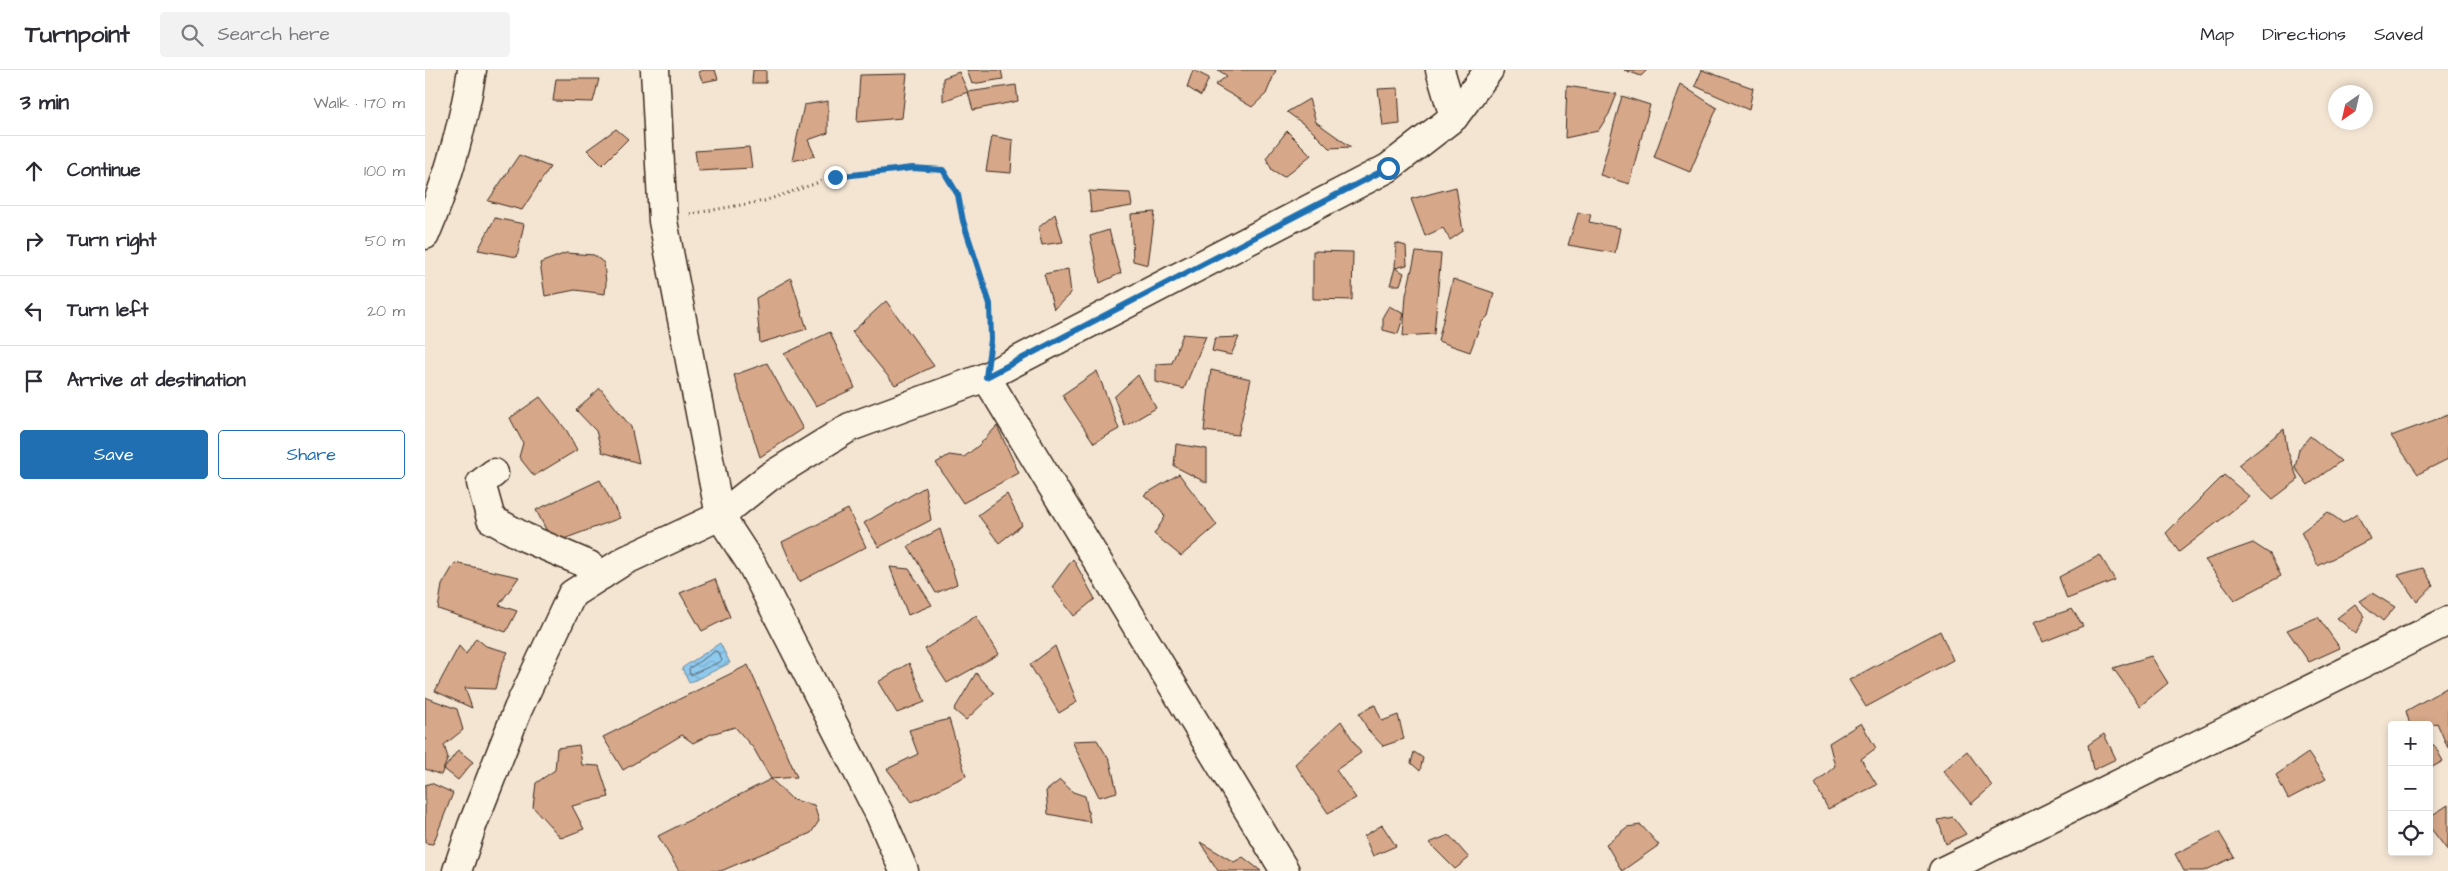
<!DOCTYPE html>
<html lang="en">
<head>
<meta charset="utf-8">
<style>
	:root { --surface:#fff; --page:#f2f2f3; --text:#2b2b33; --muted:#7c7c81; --line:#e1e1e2; --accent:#1f6fb2 }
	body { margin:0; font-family:"Architects Daughter",sans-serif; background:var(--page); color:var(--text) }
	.controls { position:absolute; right:15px; bottom:15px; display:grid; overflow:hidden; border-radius:5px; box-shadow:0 2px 8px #0003 }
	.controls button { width:45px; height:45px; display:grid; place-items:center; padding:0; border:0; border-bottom:1px solid var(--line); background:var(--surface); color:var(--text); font:25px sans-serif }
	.compass { position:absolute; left:1903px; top:15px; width:45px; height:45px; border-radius:50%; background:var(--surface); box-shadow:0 2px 8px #0003; rotate:214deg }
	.stop { position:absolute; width:15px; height:15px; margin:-11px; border:4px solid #1f6fb2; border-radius:50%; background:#fff }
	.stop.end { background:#1f6fb2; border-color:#fff; box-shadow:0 1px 5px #0008 }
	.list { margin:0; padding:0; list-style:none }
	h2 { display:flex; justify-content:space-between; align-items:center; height:65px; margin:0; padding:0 20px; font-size:21px }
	h2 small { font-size:16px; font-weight:400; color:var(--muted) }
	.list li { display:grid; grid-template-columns:32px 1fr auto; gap:15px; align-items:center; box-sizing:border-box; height:70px; padding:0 20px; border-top:1px solid var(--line) }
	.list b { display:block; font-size:19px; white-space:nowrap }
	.list em { font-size:16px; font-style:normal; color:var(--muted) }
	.actions { display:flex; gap:10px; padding:15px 20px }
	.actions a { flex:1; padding:11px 0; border:1px solid var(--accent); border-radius:5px; text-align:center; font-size:18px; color:var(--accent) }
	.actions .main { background:var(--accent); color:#fff }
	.icon { flex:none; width:28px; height:28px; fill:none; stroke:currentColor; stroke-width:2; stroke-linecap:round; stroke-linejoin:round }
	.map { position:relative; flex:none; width:2023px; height:801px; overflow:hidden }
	header { display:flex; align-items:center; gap:30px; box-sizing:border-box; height:70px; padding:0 25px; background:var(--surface); border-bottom:1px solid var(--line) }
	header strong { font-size:24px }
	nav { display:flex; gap:28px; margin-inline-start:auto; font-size:18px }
	.search { width:350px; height:45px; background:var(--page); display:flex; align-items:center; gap:12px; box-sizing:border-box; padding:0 18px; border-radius:5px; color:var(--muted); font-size:19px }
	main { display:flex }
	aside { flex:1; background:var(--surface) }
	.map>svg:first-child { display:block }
	.water { fill:url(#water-waves); stroke:#6d899b }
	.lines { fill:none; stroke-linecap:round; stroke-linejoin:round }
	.shore { stroke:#5c6a71; stroke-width:1 }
	.building { fill:#d6a789; stroke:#3b2a1e }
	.minor-casing { stroke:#3b2a1e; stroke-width:31 }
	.path { stroke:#3b2a1e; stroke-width:3; stroke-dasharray:1 4; stroke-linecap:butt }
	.minor { stroke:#fcf5e5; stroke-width:28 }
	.route { stroke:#1f6fb2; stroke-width:6 }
</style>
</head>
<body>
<header>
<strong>Turnpoint</strong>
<div class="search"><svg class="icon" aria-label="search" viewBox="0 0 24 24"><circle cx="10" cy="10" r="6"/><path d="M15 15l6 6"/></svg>Search here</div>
<nav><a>Map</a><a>Directions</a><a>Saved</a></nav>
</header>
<main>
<aside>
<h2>3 min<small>Walk · 170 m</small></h2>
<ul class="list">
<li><svg class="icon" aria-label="ahead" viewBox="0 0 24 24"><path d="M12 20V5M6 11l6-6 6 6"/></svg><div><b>Continue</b></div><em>100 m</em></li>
<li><svg class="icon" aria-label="right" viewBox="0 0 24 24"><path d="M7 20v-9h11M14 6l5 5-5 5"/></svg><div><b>Turn right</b></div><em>50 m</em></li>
<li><svg class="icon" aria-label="left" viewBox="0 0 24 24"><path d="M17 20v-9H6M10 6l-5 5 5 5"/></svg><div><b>Turn left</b></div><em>20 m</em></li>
<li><svg class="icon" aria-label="arrive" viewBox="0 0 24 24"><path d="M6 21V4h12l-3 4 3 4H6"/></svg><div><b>Arrive at destination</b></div></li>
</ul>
<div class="actions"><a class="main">Save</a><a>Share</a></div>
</aside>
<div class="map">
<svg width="2023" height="801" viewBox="0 0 2023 801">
	<defs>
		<pattern id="water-waves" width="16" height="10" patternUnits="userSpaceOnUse" patternTransform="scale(1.25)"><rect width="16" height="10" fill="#8ec9ee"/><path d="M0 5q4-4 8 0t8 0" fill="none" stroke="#7badcc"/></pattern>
	</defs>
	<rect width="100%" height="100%" fill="#f4e5d3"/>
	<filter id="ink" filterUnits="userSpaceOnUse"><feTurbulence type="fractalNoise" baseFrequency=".02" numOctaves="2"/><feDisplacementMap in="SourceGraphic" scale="10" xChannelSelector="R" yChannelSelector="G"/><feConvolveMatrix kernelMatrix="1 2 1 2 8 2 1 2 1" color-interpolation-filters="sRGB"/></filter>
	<g filter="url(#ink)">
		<polygon class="water" points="295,573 305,593 264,613 257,598"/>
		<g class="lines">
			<polygon class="shore" points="291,581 294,583 297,591 265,605 264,599"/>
		</g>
		<g class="building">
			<polygon points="279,0 290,0 293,9 278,12 273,2"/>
			<polygon points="328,0 341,0 341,13 327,13"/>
			<polygon points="542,0 576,0 578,9 547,14"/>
			<polygon points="768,0 784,8 776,26 762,17"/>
			<polygon points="793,0 851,0 841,24 827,37 790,15 802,6"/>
			<polygon points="1199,0 1222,0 1216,6"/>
			<polygon points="1277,0 1328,18 1324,40 1270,16"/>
			<polygon points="534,2 543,22 518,31 518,8"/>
			<polygon points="482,4 477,48 432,52 435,5"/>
			<polygon points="131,9 174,9 168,32 128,31"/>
			<polygon points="1255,14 1292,38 1265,102 1229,87"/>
			<polygon points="591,15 593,31 548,40 543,22"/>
			<polygon points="1142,16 1192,24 1184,44 1173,61 1140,68"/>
			<polygon points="973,18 975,54 958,56 953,19"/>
			<polygon points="1197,26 1225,35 1204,114 1175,105"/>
			<polygon points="884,29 891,52 926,77 904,78 884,58 862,42"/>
			<polygon points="403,31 403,63 383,70 390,86 367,91 379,35"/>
			<polygon points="191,59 203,69 177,95 162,80"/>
			<polygon points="862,61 886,85 859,107 847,100 841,88"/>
			<polygon points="567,66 588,70 586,103 561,101"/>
			<polygon points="324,77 327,98 273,101 270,81"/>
			<polygon points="94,85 125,97 97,140 63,131"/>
			<polygon points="1031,117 1038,161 1025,170 1018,158 1000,166 986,129"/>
			<polygon points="664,121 705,123 707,136 666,143"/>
			<polygon points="730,142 723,195 708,191 706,144"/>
			<polygon points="1153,143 1166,144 1164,152 1195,158 1190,183 1143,175"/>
			<polygon points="630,144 638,172 617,175 613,158"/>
			<polygon points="70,148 99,154 92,187 53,180"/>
			<polygon points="684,160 696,203 675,213 665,166"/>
			<polygon points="971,173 981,176 982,195 970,198"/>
			<polygon points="888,181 928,182 927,230 888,229"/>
			<polygon points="991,182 1016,184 1009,264 978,266 981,225"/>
			<polygon points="141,183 169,185 179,193 181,213 180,224 150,220 120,226 115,193"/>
			<polygon points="970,198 979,203 975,215 965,215"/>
			<polygon points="643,199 646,223 629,239 619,204"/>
			<polygon points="366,208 382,259 335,273 331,228"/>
			<polygon points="1028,209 1069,223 1063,246 1056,253 1045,282 1013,271"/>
			<polygon points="461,231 509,296 470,315 427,262"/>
			<polygon points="964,236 979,244 973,264 958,260 958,246"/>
			<polygon points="405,262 430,318 391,336 359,284"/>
			<polygon points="758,264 781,266 759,319 731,312 731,294 747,293"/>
			<polygon points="814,267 806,285 787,281 790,268"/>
			<polygon points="342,293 378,359 335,387 309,305"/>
			<polygon points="786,300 826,309 813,365 779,361"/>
			<polygon points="672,301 694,359 669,373 637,325"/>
			<polygon points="713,305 731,338 700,356 689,327"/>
			<polygon points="175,318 206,357 214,393 177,382 171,361 151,340"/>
			<polygon points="115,327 142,361 152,380 109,406 94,387 98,373 85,348"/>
			<polygon points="2023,345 2023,389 1993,404 1966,366"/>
			<polygon points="572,356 594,403 538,433 511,393 524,385 539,387 553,376"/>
			<polygon points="1859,359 1862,379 1873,410 1848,429 1813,395"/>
			<polygon points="1885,366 1916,391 1883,415 1870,398 1874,379"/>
			<polygon points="751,374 782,379 782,413 749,396"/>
			<polygon points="754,404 792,455 756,486 729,464 740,447 736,440 719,425"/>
			<polygon points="1799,405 1825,427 1754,482 1741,463"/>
			<polygon points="175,410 195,448 128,473 111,440"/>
			<polygon points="500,417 506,450 454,477 439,453"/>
			<polygon points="582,424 597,455 574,473 553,445"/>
			<polygon points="423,439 441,477 374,512 357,472"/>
			<polygon points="1903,442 1918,453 1932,444 1945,469 1893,496 1876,462"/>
			<polygon points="515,459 532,514 511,523 483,476"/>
			<polygon points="1828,473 1845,484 1856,506 1810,530 1780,490"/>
			<polygon points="1675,485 1690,510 1642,529 1634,507"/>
			<polygon points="648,489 670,529 649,546 627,517"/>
			<polygon points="30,493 94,507 74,535 92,541 81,562 13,539 17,515"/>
			<polygon points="465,497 484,499 507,535 483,545"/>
			<polygon points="1998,498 2008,515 1992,532 1973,505"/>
			<polygon points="290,509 305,547 277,561 255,523"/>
			<polygon points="1947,523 1970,537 1958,551 1934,531"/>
			<polygon points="1930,534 1940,546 1931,564 1912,548"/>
			<polygon points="1647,539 1658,556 1618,572 1609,552"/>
			<polygon points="551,546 574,584 522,613 500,579"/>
			<polygon points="1893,547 1915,578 1884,592 1862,560"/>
			<polygon points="1515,561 1528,590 1441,637 1424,610"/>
			<polygon points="51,568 61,576 83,582 77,594 70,619 40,618 47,638 10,621 34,576 41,584"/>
			<polygon points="630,576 652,632 634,643 605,595"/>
			<polygon points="1726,586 1743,613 1715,636 1688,598"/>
			<polygon points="484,593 500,632 472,643 453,612"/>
			<polygon points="323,595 372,707 346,709 329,679 310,657 286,664 268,673 257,665 198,700 178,667"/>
			<polygon points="551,603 569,623 541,650 529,640"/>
			<polygon points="2023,617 2023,678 2012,653 2004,655 1985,655 1981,641"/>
			<polygon points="0,627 32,639 38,660 19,675 23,688 16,705 0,699"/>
			<polygon points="950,635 957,651 973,645 979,669 958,676 943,660 934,643"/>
			<polygon points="524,649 541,706 487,732 462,699 493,684 484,660"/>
			<polygon points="916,651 936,683 911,700 931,728 903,743 870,694"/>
			<polygon points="1436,653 1451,678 1436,689 1452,715 1403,739 1390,714 1410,696 1404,673"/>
			<polygon points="1679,664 1691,689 1668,700 1663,675"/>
			<polygon points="672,670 685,691 692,722 674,727 647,671"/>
			<polygon points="154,675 157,695 174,696 184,727 147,736 159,759 136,768 108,737 111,713 130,700 132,678"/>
			<polygon points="2009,675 2018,691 2004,699 2004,677"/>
			<polygon points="33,680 48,692 33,710 19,699"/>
			<polygon points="1542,681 1567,716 1546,734 1518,701"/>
			<polygon points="989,682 998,688 995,701 986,693"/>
			<polygon points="1883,683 1901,709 1863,729 1851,705"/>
			<polygon points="346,709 368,730 389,735 394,751 386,763 296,801 254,801 233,766"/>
			<polygon points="635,710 648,722 660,726 665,752 623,744 621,721"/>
			<polygon points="6,713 28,723 8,774 0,773 0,715"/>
			<polygon points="2023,735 2023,781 2004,756 2004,747"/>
			<polygon points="1528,747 1541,764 1521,774 1513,750"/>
			<polygon points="957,755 971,776 948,786 939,766"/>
			<polygon points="1216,755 1234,775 1197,801 1181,774 1202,757"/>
			<polygon points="1794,762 1809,787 1779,801 1759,801 1750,784"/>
			<polygon points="1024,765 1044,788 1030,799 1004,773"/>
			<polygon points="775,772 809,792 818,787 836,801 793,801"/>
		</g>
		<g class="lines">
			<defs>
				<g id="minor">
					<polyline points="230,0 238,151 295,446 327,495 455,745 479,801"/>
					<polyline points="1015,0 1029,47"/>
					<path d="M0,165C22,113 38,56 47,0"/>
					<polyline points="561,307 860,801"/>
					<polyline points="69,403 56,413 66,449 99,467 164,495 177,505"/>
					<polyline points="32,801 47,756 93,639 147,524 199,491 295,446 344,407 425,357 561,307 963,98 1029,47 1064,0"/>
					<polyline points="1518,801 2023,551"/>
				</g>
			</defs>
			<use href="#minor" class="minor-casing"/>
			<polyline class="path" points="265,144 339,131 410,107 487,98 518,100 533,125 538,151 565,234 566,272"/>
			<use href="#minor" class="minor"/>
		</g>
	</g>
	<g class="lines" filter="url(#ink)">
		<polyline class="route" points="410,107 487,98 518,100 533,125 538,151 565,234 566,270 561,307 963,98"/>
	</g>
</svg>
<div class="controls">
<button>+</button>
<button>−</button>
<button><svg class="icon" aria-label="locate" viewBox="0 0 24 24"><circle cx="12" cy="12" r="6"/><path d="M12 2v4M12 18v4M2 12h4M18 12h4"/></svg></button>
</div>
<svg class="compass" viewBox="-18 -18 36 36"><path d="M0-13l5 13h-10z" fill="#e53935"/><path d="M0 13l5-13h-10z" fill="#7c7c81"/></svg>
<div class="stop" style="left:963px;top:98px"></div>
<div class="stop end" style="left:410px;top:107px"></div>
</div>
</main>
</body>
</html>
